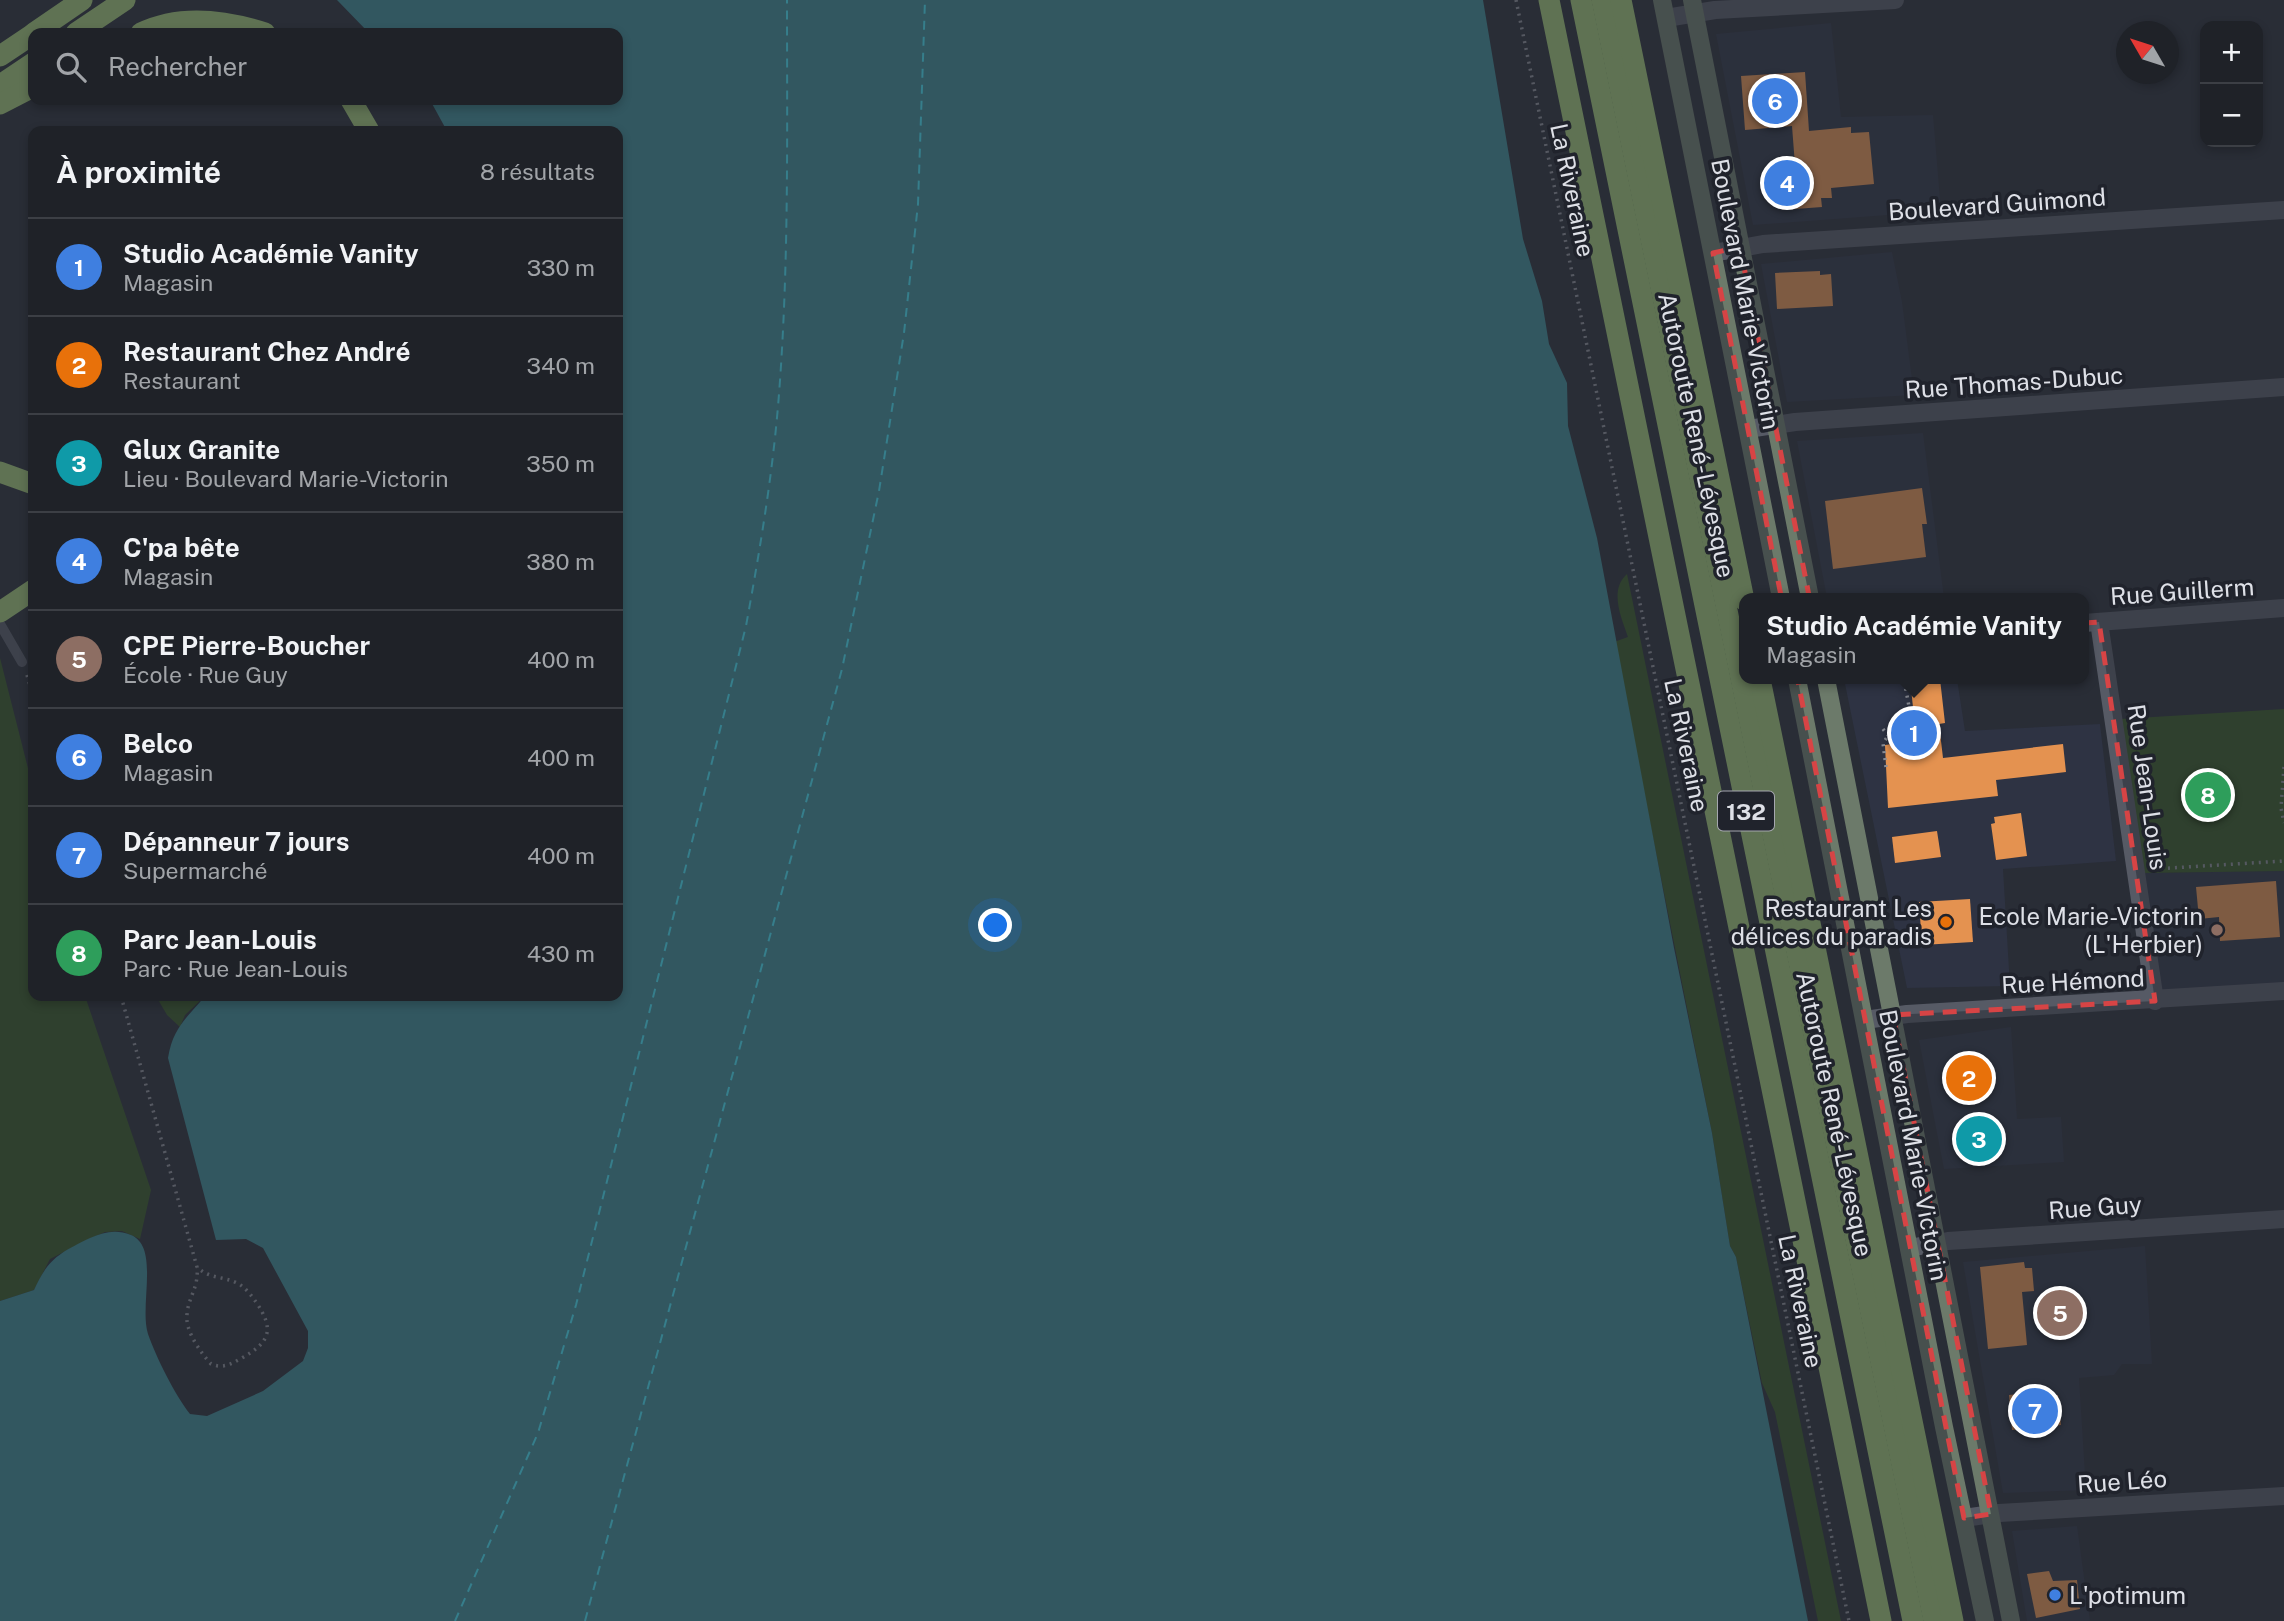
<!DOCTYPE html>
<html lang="fr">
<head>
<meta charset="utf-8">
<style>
	:root { --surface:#1f2228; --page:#272a30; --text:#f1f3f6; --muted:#a1a4a8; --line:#3c3f45; --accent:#d93025 }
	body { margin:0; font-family:"Public Sans",sans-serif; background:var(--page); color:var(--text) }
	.controls { position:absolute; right:21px; top:21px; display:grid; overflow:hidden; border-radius:14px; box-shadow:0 4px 10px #0003 }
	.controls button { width:63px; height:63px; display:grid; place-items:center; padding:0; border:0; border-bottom:2px solid var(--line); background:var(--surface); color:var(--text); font:35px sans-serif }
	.compass { position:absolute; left:2116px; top:21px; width:63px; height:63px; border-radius:50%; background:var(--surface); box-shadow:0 4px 10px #0003; rotate:309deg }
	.you { position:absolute; left:996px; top:926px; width:24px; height:24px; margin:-18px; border:5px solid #fff; border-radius:50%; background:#1a73e8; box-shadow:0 0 0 10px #1a73e833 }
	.badge { display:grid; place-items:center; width:46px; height:46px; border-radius:50%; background:var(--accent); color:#fff; font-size:23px; font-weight:700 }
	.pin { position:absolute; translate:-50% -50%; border:4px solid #fff; box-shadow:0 2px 7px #0006 }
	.popup { position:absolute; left:1739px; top:593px; width:350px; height:91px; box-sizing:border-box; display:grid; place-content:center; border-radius:14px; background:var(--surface); filter:drop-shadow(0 2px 5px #0005); font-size:23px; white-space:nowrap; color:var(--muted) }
	.popup b { font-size:26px; color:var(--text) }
	.popup::after { content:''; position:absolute; left:50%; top:100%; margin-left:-14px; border:14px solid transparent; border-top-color:var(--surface) }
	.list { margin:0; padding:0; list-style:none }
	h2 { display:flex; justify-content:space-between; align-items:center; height:91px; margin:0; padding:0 28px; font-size:30px }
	h2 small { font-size:23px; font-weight:400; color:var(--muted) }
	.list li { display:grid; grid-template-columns:46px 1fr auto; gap:21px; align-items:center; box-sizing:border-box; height:98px; padding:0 28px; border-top:2px solid var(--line) }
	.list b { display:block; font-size:26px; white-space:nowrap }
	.list p { margin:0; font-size:23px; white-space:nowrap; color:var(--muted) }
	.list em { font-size:23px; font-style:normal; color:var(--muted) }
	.icon { flex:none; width:38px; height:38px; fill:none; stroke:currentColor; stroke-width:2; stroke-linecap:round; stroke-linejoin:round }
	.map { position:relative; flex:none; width:2284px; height:1621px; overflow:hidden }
	.search { position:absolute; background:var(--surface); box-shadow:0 4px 10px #0003; left:28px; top:28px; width:595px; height:77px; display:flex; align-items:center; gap:18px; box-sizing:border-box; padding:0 24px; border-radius:14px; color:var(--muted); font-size:26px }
	.panel { position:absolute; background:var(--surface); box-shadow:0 4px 10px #0003; left:28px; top:126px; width:595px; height:875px; border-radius:14px }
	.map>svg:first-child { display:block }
	.built { fill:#2e3343 }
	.green { fill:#365824 }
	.water { fill:#3c8993 }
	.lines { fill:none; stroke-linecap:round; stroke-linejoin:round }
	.ferry { stroke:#45dff1; stroke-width:2; stroke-dasharray:9 7; stroke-linecap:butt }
	.building { fill:#e49250 }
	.path { stroke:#8a8d95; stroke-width:3.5; stroke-dasharray:2 5; stroke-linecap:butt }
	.lane { stroke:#565a65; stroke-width:10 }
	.street { stroke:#565a65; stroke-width:18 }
	.secondary { stroke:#6c7a6a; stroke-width:18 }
	.highway { stroke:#9fc675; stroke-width:21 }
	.marked { fill:none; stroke:#d74445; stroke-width:5; stroke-dasharray:14 9; stroke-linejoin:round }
	.food-dot { fill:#e8710a; stroke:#20232c; stroke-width:2.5 }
	.education-dot { fill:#8d6e63; stroke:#20232c; stroke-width:2.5 }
	.shop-dot { fill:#3f7fe0; stroke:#20232c; stroke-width:2.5 }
	.labels { text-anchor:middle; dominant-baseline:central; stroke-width:7; stroke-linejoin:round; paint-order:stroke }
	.shield { fill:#20232c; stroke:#a5a7af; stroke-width:2 }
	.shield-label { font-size:23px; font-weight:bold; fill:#dee0e7 }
	.street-label { font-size:24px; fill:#dee0e7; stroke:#20232c }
	.poi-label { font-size:24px; fill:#dee0e7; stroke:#20232c; text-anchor:end }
</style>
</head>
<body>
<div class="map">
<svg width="2284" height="1621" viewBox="0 0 2284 1621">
	<rect width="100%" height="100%" fill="#292d36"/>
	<g class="built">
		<polygon points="1831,23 1841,117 1933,115 1941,211 1753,225 1716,34"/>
		<polygon points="1892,252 1902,302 1914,395 1787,402 1761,264"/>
		<polygon points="1923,433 1944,598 1827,598 1797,441"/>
		<polygon points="1844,679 1957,679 1965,731 2100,724 2116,861 2003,869 2010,986 1907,988"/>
		<polygon points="2284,871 2284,987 2158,995 2143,873"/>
		<polygon points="2011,1027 2017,1119 2061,1117 2064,1162 1944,1169 1919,1040"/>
		<polygon points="2145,1246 2152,1364 2122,1364 2114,1375 2079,1378 2086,1490 2003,1493 1963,1262"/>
		<polygon points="2077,1526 2090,1621 2027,1621 2012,1531"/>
	</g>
	<g class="green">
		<path d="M1627,574L1841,1621H1818L1775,1412L1762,1383L1736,1257L1730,1246L1712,1133L1614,642L1628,637C1621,617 1609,590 1627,574Z"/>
		<polygon points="0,658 33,788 33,996 85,996 151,1190 140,1239 122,1231 105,1232 89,1239 50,1259 34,1290 0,1301"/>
		<polygon points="2284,709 2284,871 2143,873 2121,719"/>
		<polygon points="156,996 205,996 185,1015 180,1027 167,1015"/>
	</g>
	<path class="water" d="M337,0H1483L1523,239L1542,301L1549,344L1567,383L1568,426L1597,538L1674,948L1712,1133L1730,1246L1736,1257L1808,1621H0V1301L34,1290C48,1259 59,1253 90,1238C104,1232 116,1229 131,1235C160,1247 139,1306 148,1334C156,1357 175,1395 190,1414L207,1416L263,1391L303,1361L308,1348V1331L263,1248L246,1239L216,1240L168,1058C173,1027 187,1018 205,996H618V131H447L430,100H618V33H369Z"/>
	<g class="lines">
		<g class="ferry">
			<path d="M455,1621L538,1433L576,1305L746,626C760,549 773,473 779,394C789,264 787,131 787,0"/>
			<polyline points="585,1621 842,669 879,491 904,333 918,204 925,0"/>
		</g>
	</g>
	<g class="building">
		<polygon points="1805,72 1809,131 1851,127 1851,133 1869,132 1874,184 1831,188 1832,198 1821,198 1822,207 1782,210 1780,180 1796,178 1792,126 1745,130 1741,76"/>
		<polygon points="1820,271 1820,275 1831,274 1833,306 1777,309 1775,273"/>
		<polygon points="1922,488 1927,524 1922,524 1926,557 1833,569 1825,501"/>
		<polygon points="1910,679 1940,679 1945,723 1939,724 1943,758 2063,744 2066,772 1996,780 1998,796 1888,808 1885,745 1908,742 1906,728 1915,726"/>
		<polygon points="2021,813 2027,856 1996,860 1991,824 1995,823 1994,817"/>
		<polygon points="1937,831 1941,857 1895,863 1892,837"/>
		<polygon points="2276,881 2280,937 2220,941 2219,917 2199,919 2196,887"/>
		<polygon points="1970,899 1973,942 1922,945 1919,902"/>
		<polygon points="1988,1063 1990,1093 1950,1095 1948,1064"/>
		<polygon points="2000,1126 2002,1150 1958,1153 1957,1128"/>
		<polygon points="2024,1262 2025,1268 2032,1268 2034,1291 2022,1292 2027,1345 1988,1349 1980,1267"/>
		<polygon points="2036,1392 2037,1397 2058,1395 2061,1425 2012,1430 2009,1395"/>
		<polygon points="2049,1571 2053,1581 2077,1580 2080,1609 2036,1618 2027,1574"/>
	</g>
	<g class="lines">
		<g class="path">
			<polyline points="1516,0 1849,1621"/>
			<polyline points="27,675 33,696"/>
			<polyline points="1903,725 1912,723 1904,679"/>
			<polyline points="1883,729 1888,735"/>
			<polyline points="1886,767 1883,743 1896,725 1903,725 1904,735 1907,734"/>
			<polyline points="2284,767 2281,808 2284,823"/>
			<polyline points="2154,869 2284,861"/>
			<path d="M121,996L197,1267C199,1288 188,1297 187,1315C185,1331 201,1353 211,1364C223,1369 231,1364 242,1358C270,1342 275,1330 256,1302C251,1295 245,1287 237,1283C223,1276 209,1279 197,1267"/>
		</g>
		<polyline class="lane" points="0,624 22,662"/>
		<g class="street">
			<polyline points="1666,18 1715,10 1895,0"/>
			<polyline points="1713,253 1763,244 2284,210"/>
			<polyline points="1748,429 1795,422 2284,387"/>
			<polyline points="2099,622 2155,1001"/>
			<polyline points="2084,623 2284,608"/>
			<polyline points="1865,1020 1907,1014 2284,991"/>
			<polyline points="1909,1248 1948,1241 2284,1219"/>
			<polyline points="1964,1518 1999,1513 2284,1496"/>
		</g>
		<g class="secondary">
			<polyline points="1662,0 1781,598"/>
			<polyline points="1692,0 1810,598"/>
			<polyline points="1797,679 1944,1427 1985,1621"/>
			<polyline points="1826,679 2011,1621"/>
		</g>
		<g class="highway">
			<polyline points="1549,0 1881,1621"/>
			<polyline points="1581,0 1913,1621"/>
			<polyline points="1602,0 1934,1621"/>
			<polyline points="1621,0 1744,600"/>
			<polyline points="34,33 82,0"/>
			<polyline points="76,33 125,0"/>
			<path d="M141,33C180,14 225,20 265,33"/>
			<polyline points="0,56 33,34"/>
			<polyline points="0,85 33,63"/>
			<polyline points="351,100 369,131"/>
			<polyline points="0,104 33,87"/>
			<polyline points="0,472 33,484"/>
			<polyline points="0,612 33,590"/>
			<polyline points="1760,679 1953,1621"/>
		</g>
	</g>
	<path d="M0 0H2284V1621H0ZM1740,247L1818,641L2099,622L2155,1001L1893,1015L1991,1514L1964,1518L1713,253Z" fill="#292d36" fill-opacity=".55" fill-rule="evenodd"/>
	<path class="marked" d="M1740,247L1818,641L2099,622L2155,1001L1893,1015L1991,1514L1964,1518L1713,253Z"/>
	<circle class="food-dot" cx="1946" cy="922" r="7"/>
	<circle class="education-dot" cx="2217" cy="930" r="7"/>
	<circle class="shop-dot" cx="2055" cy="1595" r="7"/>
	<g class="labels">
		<rect class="shield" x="1718" y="791.5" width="56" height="39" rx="5"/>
		<g class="shield-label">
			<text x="1746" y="811">132</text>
		</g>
		<g class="street-label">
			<text transform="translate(1573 190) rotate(78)">La Riveraine</text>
			<text transform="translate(1997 204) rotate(-4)">Boulevard Guimond</text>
			<text transform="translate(1746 294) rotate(79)">Boulevard Marie-Victorin</text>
			<text transform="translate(2014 382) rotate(-4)">Rue Thomas-Dubuc</text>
			<text transform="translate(1697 435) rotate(78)">Autoroute René-Lévesque</text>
			<text transform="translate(2182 591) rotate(-4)">Rue Guillerm</text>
			<text transform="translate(1687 745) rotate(78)">La Riveraine</text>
			<text transform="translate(2148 787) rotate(82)">Rue Jean-Louis</text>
			<text transform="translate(2073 981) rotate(-3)">Rue Hémond</text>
			<text transform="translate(1835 1114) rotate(78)">Autoroute René-Lévesque</text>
			<text transform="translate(1914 1145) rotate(79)">Boulevard Marie-Victorin</text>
			<text transform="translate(2095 1207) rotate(-4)">Rue Guy</text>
			<text transform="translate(1801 1301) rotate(78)">La Riveraine</text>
			<text transform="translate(2122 1481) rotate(-4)">Rue Léo</text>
		</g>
		<g class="poi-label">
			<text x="1932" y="908">Restaurant Les<tspan x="1932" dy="28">délices du paradis</tspan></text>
			<text x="2203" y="916">Ecole Marie-Victorin<tspan x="2203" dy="28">(L'Herbier)</tspan></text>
			<text x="2069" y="1595" text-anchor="start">L'potimum</text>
		</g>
	</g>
</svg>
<div class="controls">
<button>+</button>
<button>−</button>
</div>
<svg class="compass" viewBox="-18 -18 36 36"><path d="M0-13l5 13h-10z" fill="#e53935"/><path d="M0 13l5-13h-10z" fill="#a1a4a8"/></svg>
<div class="you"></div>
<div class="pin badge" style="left:1914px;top:733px;background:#3f7fe0">1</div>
<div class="popup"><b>Studio Académie Vanity</b>Magasin</div>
<div class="pin badge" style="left:1969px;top:1078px;background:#e8710a">2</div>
<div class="pin badge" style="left:1979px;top:1139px;background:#0f9aa8">3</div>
<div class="pin badge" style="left:1787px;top:183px;background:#3f7fe0">4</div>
<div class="pin badge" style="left:2060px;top:1313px;background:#8d6e63">5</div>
<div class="pin badge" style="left:1775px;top:101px;background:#3f7fe0">6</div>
<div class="pin badge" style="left:2035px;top:1411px;background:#3f7fe0">7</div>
<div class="pin badge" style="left:2208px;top:795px;background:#2e9e5b">8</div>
<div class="search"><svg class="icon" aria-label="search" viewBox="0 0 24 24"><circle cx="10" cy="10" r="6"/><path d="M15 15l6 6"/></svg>Rechercher</div>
<section class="panel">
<h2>À proximité<small>8 résultats</small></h2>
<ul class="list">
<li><span class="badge" style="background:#3f7fe0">1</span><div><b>Studio Académie Vanity</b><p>Magasin</p></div><em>330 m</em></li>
<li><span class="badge" style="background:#e8710a">2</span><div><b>Restaurant Chez André</b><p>Restaurant</p></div><em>340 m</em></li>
<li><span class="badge" style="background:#0f9aa8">3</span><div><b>Glux Granite</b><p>Lieu · Boulevard Marie-Victorin</p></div><em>350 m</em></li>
<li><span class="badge" style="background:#3f7fe0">4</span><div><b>C'pa bête</b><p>Magasin</p></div><em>380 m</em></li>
<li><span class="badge" style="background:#8d6e63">5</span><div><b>CPE Pierre-Boucher</b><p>École · Rue Guy</p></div><em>400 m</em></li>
<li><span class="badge" style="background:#3f7fe0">6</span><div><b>Belco</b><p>Magasin</p></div><em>400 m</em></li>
<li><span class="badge" style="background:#3f7fe0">7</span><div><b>Dépanneur 7 jours</b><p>Supermarché</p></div><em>400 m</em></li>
<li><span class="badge" style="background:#2e9e5b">8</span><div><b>Parc Jean-Louis</b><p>Parc · Rue Jean-Louis</p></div><em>430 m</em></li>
</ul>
</section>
</div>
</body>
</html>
